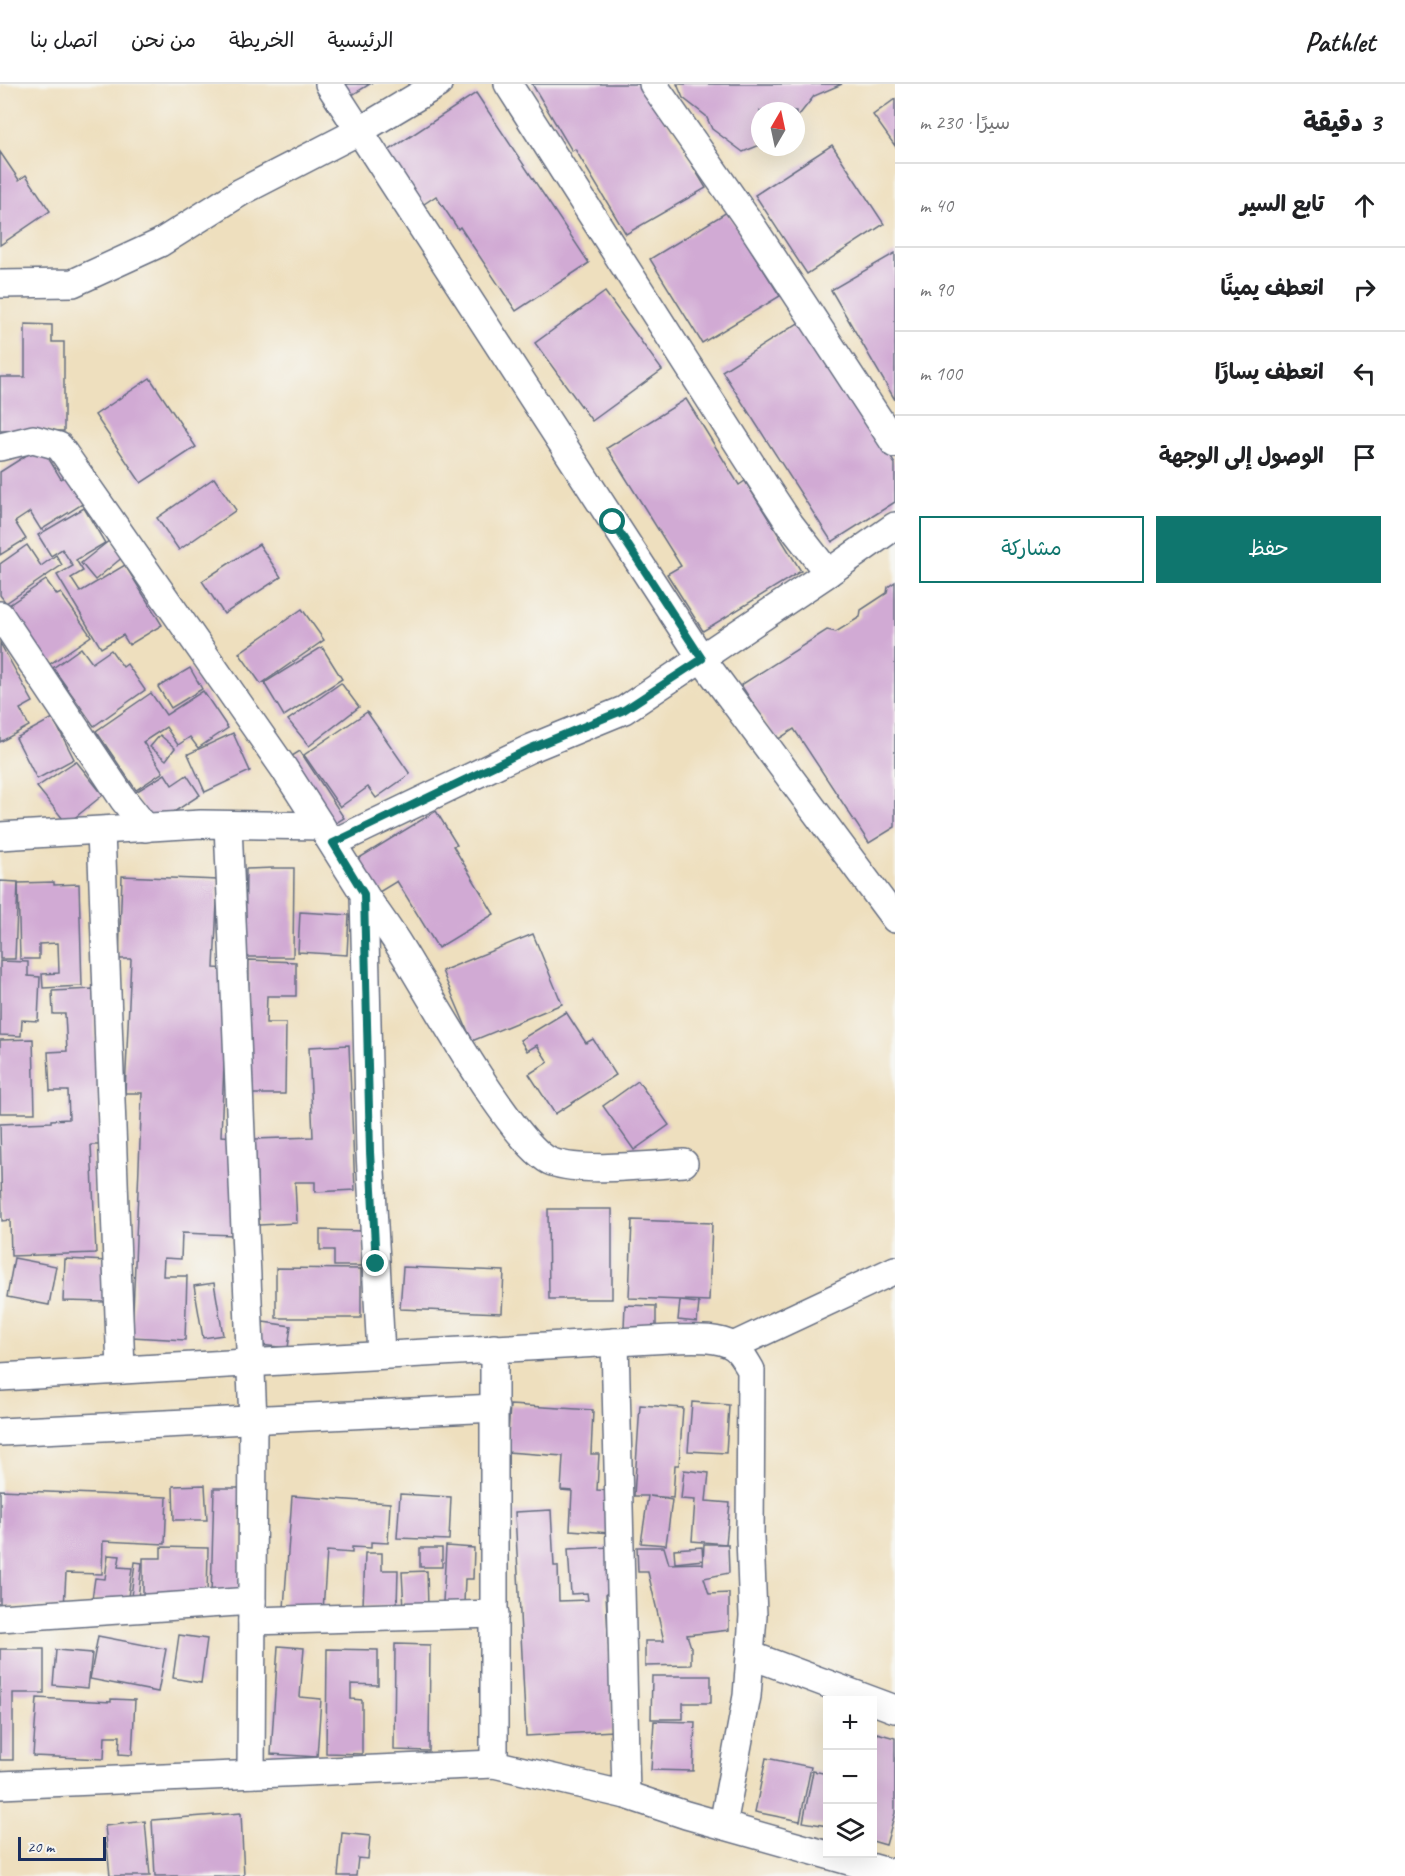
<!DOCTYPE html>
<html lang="ar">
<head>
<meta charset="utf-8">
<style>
	:root { --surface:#fff; --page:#f2f2f2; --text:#202124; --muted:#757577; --line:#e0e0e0; --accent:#0f766e }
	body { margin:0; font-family:Caveat,"Playpen Sans Arabic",sans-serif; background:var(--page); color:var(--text); direction:rtl }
	.controls { position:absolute; right:18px; bottom:18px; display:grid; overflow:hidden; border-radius:0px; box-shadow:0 6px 24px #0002 }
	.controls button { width:54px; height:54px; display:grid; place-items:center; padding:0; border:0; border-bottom:2px solid var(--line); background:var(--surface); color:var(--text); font:30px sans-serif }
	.compass { position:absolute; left:751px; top:18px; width:54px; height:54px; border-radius:50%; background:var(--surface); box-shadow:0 6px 24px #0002; rotate:9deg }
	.scale { position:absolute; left:18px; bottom:15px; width:88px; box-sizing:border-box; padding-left:6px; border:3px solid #1b2f5e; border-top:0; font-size:16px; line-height:21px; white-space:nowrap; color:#1b2f5e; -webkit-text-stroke:4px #f6f6f2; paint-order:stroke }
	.stop { position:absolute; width:18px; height:18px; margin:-14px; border:4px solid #0f766e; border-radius:50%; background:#fff }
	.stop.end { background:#0f766e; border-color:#fff; box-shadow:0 2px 6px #0008 }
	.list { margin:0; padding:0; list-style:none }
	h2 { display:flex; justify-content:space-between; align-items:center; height:78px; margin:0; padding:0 24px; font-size:26px }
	h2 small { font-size:20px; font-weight:400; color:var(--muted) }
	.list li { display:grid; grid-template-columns:39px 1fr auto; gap:18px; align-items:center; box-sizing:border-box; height:84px; padding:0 24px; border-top:2px solid var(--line) }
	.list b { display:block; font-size:22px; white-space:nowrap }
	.list em { font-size:20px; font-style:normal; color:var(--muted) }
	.actions { display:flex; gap:12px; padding:18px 24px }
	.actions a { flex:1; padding:14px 0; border:2px solid var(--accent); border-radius:0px; text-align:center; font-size:21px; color:var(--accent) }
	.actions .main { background:var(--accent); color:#fff }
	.icon { flex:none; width:33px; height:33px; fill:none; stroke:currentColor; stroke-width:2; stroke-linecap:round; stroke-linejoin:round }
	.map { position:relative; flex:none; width:895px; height:1792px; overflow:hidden; direction:ltr }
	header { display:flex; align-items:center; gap:36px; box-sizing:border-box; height:84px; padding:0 30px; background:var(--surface); border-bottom:2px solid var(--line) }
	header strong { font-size:28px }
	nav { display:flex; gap:33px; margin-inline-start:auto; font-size:21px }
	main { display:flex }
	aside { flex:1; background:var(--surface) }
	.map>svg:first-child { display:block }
	.building { fill:#d1aad4 }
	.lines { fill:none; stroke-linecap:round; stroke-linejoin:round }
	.minor-casing { stroke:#656d80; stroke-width:30 }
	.minor { stroke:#fff; stroke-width:27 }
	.route { stroke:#0f766e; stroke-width:8 }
</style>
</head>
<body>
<header>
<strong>Pathlet</strong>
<nav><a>الرئيسية</a><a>الخريطة</a><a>من نحن</a><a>اتصل بنا</a></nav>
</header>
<main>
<aside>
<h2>3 دقيقة<small>سيرًا · 230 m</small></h2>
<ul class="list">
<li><svg class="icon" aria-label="ahead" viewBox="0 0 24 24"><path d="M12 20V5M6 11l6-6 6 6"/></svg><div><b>تابع السير</b></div><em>40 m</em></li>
<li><svg class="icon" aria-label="right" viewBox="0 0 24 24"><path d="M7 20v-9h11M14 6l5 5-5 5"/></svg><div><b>انعطف يمينًا</b></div><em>90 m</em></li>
<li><svg class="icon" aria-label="left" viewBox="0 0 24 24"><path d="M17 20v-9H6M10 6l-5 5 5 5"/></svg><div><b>انعطف يسارًا</b></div><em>100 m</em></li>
<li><svg class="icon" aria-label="arrive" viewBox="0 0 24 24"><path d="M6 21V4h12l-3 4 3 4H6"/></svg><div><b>الوصول إلى الوجهة</b></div></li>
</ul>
<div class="actions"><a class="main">حفظ</a><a>مشاركة</a></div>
</aside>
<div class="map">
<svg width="895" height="1792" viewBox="0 0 895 1792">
	<rect width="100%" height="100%" fill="#f6f6f2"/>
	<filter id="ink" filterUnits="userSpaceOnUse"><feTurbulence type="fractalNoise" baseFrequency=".0167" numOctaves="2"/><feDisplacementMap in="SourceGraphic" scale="12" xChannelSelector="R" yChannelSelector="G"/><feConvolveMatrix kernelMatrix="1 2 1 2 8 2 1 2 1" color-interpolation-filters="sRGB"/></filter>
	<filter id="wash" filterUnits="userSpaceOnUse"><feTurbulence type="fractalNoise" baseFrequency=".008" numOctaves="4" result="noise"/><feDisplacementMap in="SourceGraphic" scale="24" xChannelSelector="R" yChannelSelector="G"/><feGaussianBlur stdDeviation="1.35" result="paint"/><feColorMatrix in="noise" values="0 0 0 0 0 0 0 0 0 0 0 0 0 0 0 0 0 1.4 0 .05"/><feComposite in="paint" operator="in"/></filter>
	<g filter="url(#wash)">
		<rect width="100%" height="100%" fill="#eedfbe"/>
		<g id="blocks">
			<g class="building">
				<polygon points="334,0 370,0 344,16"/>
				<polygon points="532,0 644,0 706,104 626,150 575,65 572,67"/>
				<polygon points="677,0 842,0 814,12 796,35 796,27 760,27 760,61 743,68 712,45 706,32 683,14"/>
				<polygon points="476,9 589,179 516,227 460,143 458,145 436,112 418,124 382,71"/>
				<polygon points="895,15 895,62 873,31"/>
				<polygon points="832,61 884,140 807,190 755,111"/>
				<polygon points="0,68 19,96 26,91 50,127 0,161"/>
				<polygon points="727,128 780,212 702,259 650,175"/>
				<polygon points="895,169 895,316 831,206"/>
				<polygon points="605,208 662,286 592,337 535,259"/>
				<polygon points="803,236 895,380 895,418 832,458 722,287"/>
				<polygon points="25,240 52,241 52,258 64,258 64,347 0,347 0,293 25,293"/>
				<polygon points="150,294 196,363 141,399 95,331"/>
				<polygon points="686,315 739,401 745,397 801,487 703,547 667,490 681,482 607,364"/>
				<polygon points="41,362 61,395 74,387 92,414 41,446 30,428 15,438 26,455 0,471 0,388"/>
				<polygon points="214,394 236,426 179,466 157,434"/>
				<polygon points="84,424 105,459 76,476 83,487 71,494 80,508 125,481 162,541 129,561 123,551 101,564 57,491 73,482 62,465 51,472 38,451"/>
				<polygon points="110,456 124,472 95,496 81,479"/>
				<polygon points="259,460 281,493 224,530 202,497"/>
				<polygon points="27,461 41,482 56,471 62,481 6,519 0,511 0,480"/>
				<polygon points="46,496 57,511 61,509 91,552 47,582 6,523"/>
				<polygon points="895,498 895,743 869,759 794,645 777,656 741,601 827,546 836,548 860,533 861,526 887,509 888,503"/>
				<polygon points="302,525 324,556 261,600 239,569"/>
				<polygon points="0,559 33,618 20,625 29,642 0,658"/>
				<polygon points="322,563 342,595 284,632 264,599"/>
				<polygon points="81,564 92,579 111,566 123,583 127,580 145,606 94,642 53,584"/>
				<polygon points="190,584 202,605 171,624 158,603"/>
				<polygon points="341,599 359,623 309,662 288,636"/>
				<polygon points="203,607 228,644 198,664 190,653 178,661 166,643 143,658 163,688 136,706 96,647 151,609 166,631"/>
				<polygon points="367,628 410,690 376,714 368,703 340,723 304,671"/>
				<polygon points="53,634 74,675 37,695 16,654"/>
				<polygon points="233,649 250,687 205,708 188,670"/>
				<polygon points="160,651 175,664 166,676 150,663"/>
				<polygon points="300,667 344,734 328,744 284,677"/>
				<polygon points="76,677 103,711 67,740 37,703"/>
				<polygon points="165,690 172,701 187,691 200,711 154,741 134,709"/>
				<polygon points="436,727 457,761 453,762 494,830 438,864 397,797 371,813 351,779"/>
				<polygon points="274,784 294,784 293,873 245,873 246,785"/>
				<polygon points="122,792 218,796 214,884 228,885 221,1052 237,1053 233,1151 182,1149 181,1175 164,1174 163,1192 187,1192 185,1256 132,1253 142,1009 125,1009 131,875 119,875"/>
				<polygon points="0,797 18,798 15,875 0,875"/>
				<polygon points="54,798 54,801 79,800 82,902 43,904 42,890 59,889 58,859 39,860 39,875 20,875 18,799"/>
				<polygon points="300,828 349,831 347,871 298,868"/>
				<polygon points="533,850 562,920 472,957 442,887"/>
				<polygon points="249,876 296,878 296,912 267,912 266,939 286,939 285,1010 247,1010"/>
				<polygon points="0,877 28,878 28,892 40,893 38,937 22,936 21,952 0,951"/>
				<polygon points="93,905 100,1061 91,1061 96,1169 11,1172 10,1136 2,1137 0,1040 51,1038 51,1036 69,1035 68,1007 50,1007 48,968 67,967 65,930 53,930 52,907"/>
				<polygon points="566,928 586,959 593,955 616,991 555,1030 529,990 548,978 537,961 527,967 520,956"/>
				<polygon points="33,955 35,1029 0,1029 0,956"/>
				<polygon points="349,961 355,1106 315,1108 315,1098 295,1098 297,1139 259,1141 255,1055 313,1053 309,963"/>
				<polygon points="638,997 669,1041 634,1066 603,1022"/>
				<polygon points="548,1125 612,1125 612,1215 549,1215"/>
				<polygon points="632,1136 712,1139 709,1217 629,1214"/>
				<polygon points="320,1146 364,1147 363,1182 334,1182 334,1166 320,1166"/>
				<polygon points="14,1174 56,1182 49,1221 7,1213"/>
				<polygon points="65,1175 108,1177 106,1218 63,1217"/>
				<polygon points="403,1183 504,1187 502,1229 400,1225"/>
				<polygon points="276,1184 361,1185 361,1234 276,1234"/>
				<polygon points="214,1199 223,1251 203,1254 194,1202"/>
				<polygon points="680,1217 699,1219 697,1238 678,1236"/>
				<polygon points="625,1221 656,1222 656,1245 624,1244"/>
				<polygon points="263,1238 291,1242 288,1264 260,1261"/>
				<polygon points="692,1318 729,1321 726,1369 688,1367"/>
				<polygon points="510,1321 593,1326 591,1370 599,1370 597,1406 613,1407 610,1449 570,1446 572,1407 561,1406 563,1372 507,1368"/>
				<polygon points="640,1321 683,1324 679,1381 675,1381 673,1414 650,1412 672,1416 666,1461 641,1459 648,1412 634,1412"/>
				<polygon points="684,1386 709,1389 706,1417 730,1419 726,1460 692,1457 695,1416 681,1415"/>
				<polygon points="205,1401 207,1436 174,1436 173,1402"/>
				<polygon points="214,1404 240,1404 240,1512 211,1512"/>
				<polygon points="0,1406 167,1413 165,1460 103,1457 102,1490 66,1489 64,1524 0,1521"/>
				<polygon points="400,1410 451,1413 449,1456 397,1454"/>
				<polygon points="292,1412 390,1419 388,1459 371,1458 371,1464 352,1463 352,1469 327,1467 323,1527 284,1524"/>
				<polygon points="551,1426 554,1482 558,1482 559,1517 588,1516 587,1509 571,1510 568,1465 611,1463 613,1509 606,1510 613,1647 526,1652 515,1428"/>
				<polygon points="704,1460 728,1460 729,1489 704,1494 709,1510 729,1509 729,1546 687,1551 691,1563 691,1581 645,1582 645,1557 664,1557 648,1488 638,1488 637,1463 664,1463 669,1480 703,1479 703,1481"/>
				<polygon points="446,1462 474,1464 473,1495 465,1495 464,1519 443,1518"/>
				<polygon points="161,1463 208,1464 207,1514 143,1514 143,1474 161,1474"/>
				<polygon points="702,1463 703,1476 675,1479 674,1465"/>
				<rect x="420" y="1464" width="22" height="19"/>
				<polygon points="365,1469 382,1469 382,1486 398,1486 397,1523 363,1522"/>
				<polygon points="108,1471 120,1472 118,1483 132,1484 127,1520 92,1515 95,1494 105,1495"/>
				<polygon points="135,1478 142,1479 138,1514 131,1513"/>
				<polygon points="427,1487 428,1523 404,1525 402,1488"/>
				<polygon points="179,1551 207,1555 201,1599 173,1594"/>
				<polygon points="98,1552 166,1565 158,1608 90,1595"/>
				<polygon points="395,1560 430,1561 429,1667 394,1666"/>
				<polygon points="278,1562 304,1564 300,1613 321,1615 317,1673 271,1670"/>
				<polygon points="0,1565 44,1565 44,1609 13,1609 13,1676 0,1676"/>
				<polygon points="327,1565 378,1566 378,1601 351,1600 351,1615 362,1616 362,1670 326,1669"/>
				<polygon points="56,1566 92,1569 88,1604 53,1601"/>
				<polygon points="652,1592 711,1592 711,1619 683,1619 683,1635 651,1635"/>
				<polygon points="37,1614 111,1618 111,1615 135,1616 132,1671 119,1670 120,1652 105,1652 104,1675 33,1672"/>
				<polygon points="654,1637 695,1638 693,1687 651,1686"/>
				<polygon points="877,1649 895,1654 895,1729 886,1761 872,1757 872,1666"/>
				<polygon points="766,1674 811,1683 800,1737 755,1728"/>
				<polygon points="813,1687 828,1690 828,1742 803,1738"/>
				<polygon points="241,1729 244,1792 155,1792 152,1736"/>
				<polygon points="145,1737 150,1792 110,1792 105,1742"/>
				<polygon points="342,1749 370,1752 368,1775 358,1774 356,1792 338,1792"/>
			</g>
		</g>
	</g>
	<g filter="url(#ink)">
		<use href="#blocks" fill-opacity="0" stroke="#656d80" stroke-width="1.5"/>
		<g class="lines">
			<defs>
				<g id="minor">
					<polyline points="329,0 702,575 895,835"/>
					<polyline points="508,0 769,408 790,440 828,489 895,442"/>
					<polyline points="653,0 750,139 895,360"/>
					<polyline points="0,200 73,199 160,159 241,108 361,46 438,0"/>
					<polyline points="0,363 33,355 59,362 283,683 321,742"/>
					<polyline points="0,531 123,715 146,744"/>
					<polyline points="228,741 253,1336 251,1690"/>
					<polyline points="101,747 121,1286"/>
					<polyline points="0,752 201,740 321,742 364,810 370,1068 381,1270"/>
					<polyline points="333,759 529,665 624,626 828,489"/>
					<path d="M364,810C376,828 389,845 400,863C426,904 514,1064 552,1078C583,1089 649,1081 684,1079"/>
					<polyline points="615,1258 626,1711"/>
					<polyline points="733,1262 895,1186"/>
					<path d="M0,1293L670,1255C690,1255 715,1252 733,1262C741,1267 746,1278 751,1286L750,1453L753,1532L747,1612L723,1741"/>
					<polyline points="0,1348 495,1324"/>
					<polyline points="0,1534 252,1517"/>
					<polyline points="252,1537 495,1530"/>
					<polyline points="750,1571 895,1625"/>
					<polyline points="494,1680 494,1264"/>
					<polyline points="0,1701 494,1680 626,1711 686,1731 895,1790"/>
				</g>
			</defs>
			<use href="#minor" class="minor-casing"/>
			<use href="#minor" class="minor"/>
		</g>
	</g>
	<g class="lines" filter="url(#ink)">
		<polyline class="route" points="376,1180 370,1068 364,810 333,759 529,665 624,626 702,575 613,438"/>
	</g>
</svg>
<div class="controls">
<button>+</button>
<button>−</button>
<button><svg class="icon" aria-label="layers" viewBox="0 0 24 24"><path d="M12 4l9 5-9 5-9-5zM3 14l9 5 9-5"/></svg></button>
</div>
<svg class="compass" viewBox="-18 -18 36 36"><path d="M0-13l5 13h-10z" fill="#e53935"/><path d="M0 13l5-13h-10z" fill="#757577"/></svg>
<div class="scale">20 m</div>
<div class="stop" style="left:613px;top:438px"></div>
<div class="stop end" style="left:376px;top:1180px"></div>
</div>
</main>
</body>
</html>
